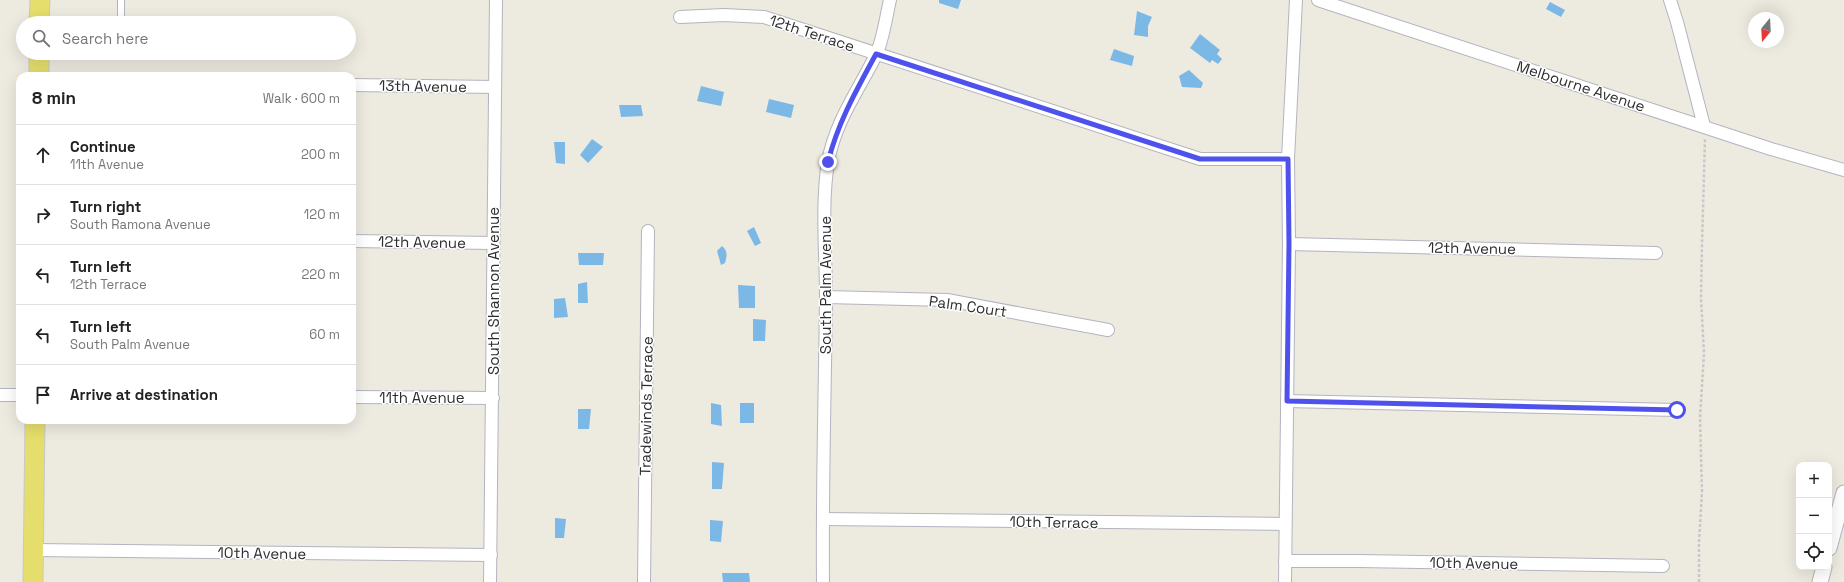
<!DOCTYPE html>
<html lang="en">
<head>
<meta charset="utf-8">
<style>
	:root { --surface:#fff; --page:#f6f6f6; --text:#222; --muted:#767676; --line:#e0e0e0 }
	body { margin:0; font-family:"Space Grotesk",sans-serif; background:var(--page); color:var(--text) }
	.controls { position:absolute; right:12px; bottom:12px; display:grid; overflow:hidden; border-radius:8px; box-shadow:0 4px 16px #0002 }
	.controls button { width:36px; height:36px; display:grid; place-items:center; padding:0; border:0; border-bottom:1px solid var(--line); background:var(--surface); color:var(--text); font:20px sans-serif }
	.compass { position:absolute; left:1748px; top:12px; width:36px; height:36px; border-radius:50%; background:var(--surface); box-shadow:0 4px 16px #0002; rotate:198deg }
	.stop { position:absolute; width:12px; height:12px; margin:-9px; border:3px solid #4e51ec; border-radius:50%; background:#fff }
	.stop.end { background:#4e51ec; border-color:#fff; box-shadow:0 1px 4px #0008 }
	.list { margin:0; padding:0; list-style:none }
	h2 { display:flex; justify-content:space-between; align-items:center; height:52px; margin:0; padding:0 16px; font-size:17px }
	h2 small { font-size:13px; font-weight:400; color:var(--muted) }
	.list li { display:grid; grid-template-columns:26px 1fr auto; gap:12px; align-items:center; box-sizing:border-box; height:60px; padding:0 16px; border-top:1px solid var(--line) }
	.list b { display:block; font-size:15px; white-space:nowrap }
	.list p { margin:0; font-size:13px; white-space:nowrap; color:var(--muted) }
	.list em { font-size:13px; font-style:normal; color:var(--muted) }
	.icon { flex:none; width:22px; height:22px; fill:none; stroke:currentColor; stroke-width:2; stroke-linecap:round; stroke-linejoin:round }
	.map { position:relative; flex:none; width:1844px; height:582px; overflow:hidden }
	.search { position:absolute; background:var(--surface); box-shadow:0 4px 16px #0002; left:16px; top:16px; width:340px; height:44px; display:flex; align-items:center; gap:10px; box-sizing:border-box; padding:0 14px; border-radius:22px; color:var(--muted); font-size:15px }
	.panel { position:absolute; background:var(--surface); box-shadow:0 4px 16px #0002; left:16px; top:72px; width:340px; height:352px; border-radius:12px }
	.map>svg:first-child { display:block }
	.water { fill:#7cb8e6 }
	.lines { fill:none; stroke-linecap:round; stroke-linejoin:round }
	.service-casing { stroke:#b4b4bf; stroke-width:8 }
	.minor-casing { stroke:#b4b4bf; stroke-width:14 }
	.tertiary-casing { stroke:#b4b4bf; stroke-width:17 }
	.primary-casing { stroke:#c8c8c8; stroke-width:21 }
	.path { stroke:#c8c8c8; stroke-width:2.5; stroke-dasharray:3 2; stroke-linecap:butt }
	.service { stroke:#fff; stroke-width:6 }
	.minor { stroke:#fff; stroke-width:12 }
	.tertiary { stroke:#fff; stroke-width:15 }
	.primary { stroke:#e6de6c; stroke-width:19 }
	.route { stroke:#4e51ec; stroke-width:5 }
	.labels { text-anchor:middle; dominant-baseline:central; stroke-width:3; stroke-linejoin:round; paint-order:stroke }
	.street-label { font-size:15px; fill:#2d2d2d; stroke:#fff }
</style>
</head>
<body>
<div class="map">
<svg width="1844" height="582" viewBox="0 0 1844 582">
	<rect width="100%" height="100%" fill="#edeae0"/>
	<g class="water">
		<polygon points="939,0 961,0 958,9 939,3"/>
		<polygon points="1550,2 1565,10 1561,17 1546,9"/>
		<polygon points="1137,11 1152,17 1148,26 1148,37 1134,35"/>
		<polygon points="1200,34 1220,50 1217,54 1222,59 1218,64 1212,60 1210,63 1190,48"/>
		<polygon points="1114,49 1134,56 1132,66 1110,60"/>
		<polygon points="1189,70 1203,83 1201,88 1182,87 1179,76"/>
		<polygon points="701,86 724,92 721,106 697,101"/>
		<polygon points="769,99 794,105 791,118 766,112"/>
		<polygon points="619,105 641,105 643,116 621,117"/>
		<polygon points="592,139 603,147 588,163 580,155"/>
		<polygon points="554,142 565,142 565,164 556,163"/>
		<polygon points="754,227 761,243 755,246 747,231"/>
		<path d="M722,246C728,251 727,256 725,263L721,265L717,251Z"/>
		<polygon points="578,253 604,253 603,265 579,265"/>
		<polygon points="587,282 588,303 578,303 578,284"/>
		<polygon points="738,285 755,286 755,308 739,308"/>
		<polygon points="565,298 568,317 554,318 554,299"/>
		<polygon points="753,319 766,320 765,341 753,341"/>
		<polygon points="711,403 721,405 722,426 711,424"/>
		<rect x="740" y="403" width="14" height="20"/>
		<polygon points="578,409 591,409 589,429 578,429"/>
		<polygon points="712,462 724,463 722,489 712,489"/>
		<polygon points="555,518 566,519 564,538 555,538"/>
		<polygon points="710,520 723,521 721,542 710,541"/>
		<polygon points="722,573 749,573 750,582 723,582"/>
	</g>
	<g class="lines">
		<defs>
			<g id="service">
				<polyline points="121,23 121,0"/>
				<polyline points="121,56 121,53"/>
			</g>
			<g id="minor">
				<polyline points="1318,0 1771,149 1844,170"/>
				<polyline points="1670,0 1677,22 1704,126"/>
				<polyline points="680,17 724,15 764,17 1200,159 1288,159"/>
				<polyline points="352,85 495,87"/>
				<polyline points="352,241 493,243"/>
				<polyline points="1289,244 1656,253"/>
				<polyline points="826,297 947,300 1108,330"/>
				<polyline points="0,395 20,395"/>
				<polyline points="352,397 493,398"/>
				<polyline points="1287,401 1677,410"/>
				<polyline points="823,519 1285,524"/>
				<polyline points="34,550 491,555"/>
				<polyline points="1285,561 1359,561 1663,566"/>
				<polyline points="490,582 496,0"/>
				<polyline points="644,582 648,231"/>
				<path d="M823,582C822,487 825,393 826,298C826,253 821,207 828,162C835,122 858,91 876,55C883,40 886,17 890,0"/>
				<polyline points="1285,582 1289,244 1288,159 1296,0"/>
			</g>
			<g id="tertiary">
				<polyline points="1829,548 1844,493"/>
				<polyline points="1820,582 1824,567"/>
			</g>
			<g id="primary">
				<polyline points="39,23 40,0"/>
				<polyline points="39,76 39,53"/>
				<polyline points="33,582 35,420"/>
			</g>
		</defs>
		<use href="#service" class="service-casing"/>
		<use href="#minor" class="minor-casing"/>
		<use href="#tertiary" class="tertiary-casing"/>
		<use href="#primary" class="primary-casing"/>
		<polyline class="path" points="1699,582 1699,542 1702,492 1700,418 1704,353 1701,298 1702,245 1705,139"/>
		<use href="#service" class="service"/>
		<use href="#minor" class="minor"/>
		<use href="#tertiary" class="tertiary"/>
		<use href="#primary" class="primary"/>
	</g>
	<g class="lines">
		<path class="route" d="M828,162C838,122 857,89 876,54L1200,159H1288L1289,244L1287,401L1677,410"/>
	</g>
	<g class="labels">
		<g class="street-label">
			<text transform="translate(812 33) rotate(18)">12th Terrace</text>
			<text transform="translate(423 86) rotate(1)">13th Avenue</text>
			<text transform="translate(1581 86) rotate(18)">Melbourne Avenue</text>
			<text transform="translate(422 242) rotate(1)">12th Avenue</text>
			<text transform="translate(1472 248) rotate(1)">12th Avenue</text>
			<text transform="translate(825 285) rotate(-90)">South Palm Avenue</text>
			<text transform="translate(493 291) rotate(-90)">South Shannon Avenue</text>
			<text transform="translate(968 306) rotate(8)">Palm Court</text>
			<text x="422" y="397">11th Avenue</text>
			<text transform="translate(646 406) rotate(-89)">Tradewinds Terrace</text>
			<text transform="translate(1054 522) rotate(1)">10th Terrace</text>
			<text transform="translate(262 553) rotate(1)">10th Avenue</text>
			<text transform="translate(1474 563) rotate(1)">10th Avenue</text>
		</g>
	</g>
</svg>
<div class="controls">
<button>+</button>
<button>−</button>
<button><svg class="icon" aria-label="locate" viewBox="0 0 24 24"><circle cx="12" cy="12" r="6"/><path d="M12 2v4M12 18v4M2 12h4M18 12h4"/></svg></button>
</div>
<svg class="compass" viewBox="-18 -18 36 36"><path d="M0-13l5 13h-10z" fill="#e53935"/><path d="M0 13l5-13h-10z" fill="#767676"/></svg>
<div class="stop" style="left:1677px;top:410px"></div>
<div class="stop end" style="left:828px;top:162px"></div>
<div class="search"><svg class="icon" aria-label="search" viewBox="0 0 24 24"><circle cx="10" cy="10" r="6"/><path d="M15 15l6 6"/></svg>Search here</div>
<section class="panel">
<h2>8 min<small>Walk · 600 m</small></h2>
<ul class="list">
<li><svg class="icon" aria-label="ahead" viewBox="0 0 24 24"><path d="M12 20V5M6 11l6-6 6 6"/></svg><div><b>Continue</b><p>11th Avenue</p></div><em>200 m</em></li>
<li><svg class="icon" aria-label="right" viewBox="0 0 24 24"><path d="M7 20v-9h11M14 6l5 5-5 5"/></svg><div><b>Turn right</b><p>South Ramona Avenue</p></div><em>120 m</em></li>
<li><svg class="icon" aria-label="left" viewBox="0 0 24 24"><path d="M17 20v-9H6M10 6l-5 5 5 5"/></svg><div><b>Turn left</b><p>12th Terrace</p></div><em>220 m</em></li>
<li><svg class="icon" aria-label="left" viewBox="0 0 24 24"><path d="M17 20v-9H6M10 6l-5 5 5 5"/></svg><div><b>Turn left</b><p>South Palm Avenue</p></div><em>60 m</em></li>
<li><svg class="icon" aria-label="arrive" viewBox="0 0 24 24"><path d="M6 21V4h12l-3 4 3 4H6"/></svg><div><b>Arrive at destination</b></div></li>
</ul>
</section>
</div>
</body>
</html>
